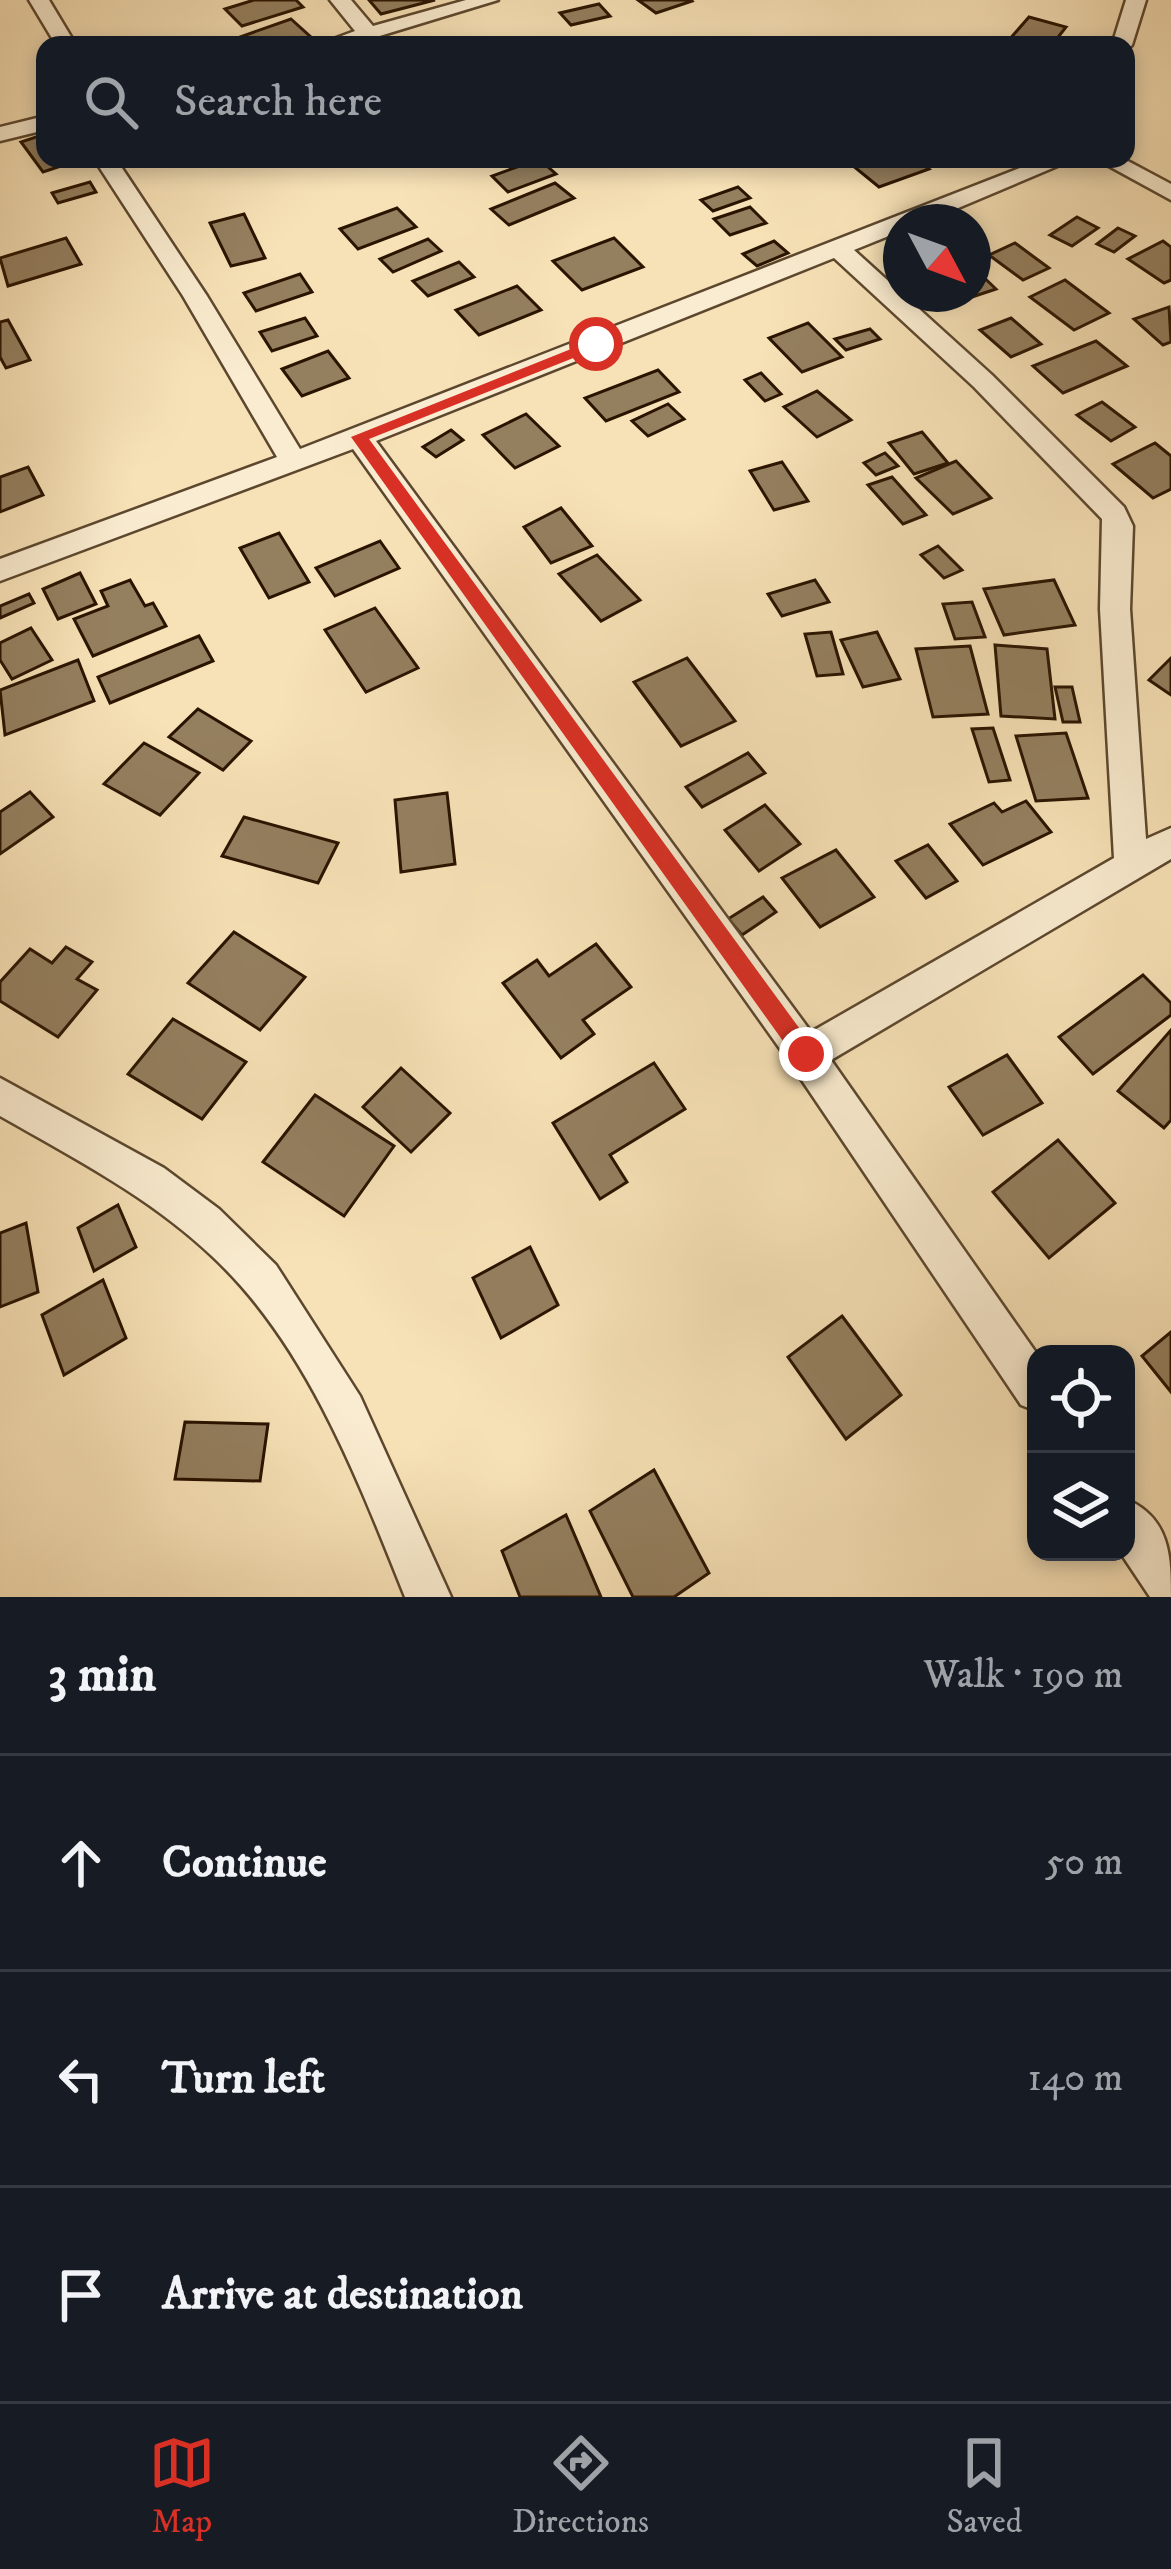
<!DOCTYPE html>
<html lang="en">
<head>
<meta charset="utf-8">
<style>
	:root { --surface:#171b24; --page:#242831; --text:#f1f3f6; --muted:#9ea1a6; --line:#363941; --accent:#d93025 }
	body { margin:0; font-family:"IM FELL DW Pica",serif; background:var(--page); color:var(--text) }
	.controls { position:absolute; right:36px; bottom:36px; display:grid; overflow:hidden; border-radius:24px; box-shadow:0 6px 18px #0003 }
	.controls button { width:108px; height:108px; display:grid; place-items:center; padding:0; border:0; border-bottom:3px solid var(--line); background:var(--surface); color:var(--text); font:60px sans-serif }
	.compass { position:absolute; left:883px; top:204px; width:108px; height:108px; border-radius:50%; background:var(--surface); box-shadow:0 6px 18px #0003; rotate:131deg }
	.stop { position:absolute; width:36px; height:36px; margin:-27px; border:9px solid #d93025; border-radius:50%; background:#fff }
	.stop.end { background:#d93025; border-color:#fff; box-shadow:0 3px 12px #0008 }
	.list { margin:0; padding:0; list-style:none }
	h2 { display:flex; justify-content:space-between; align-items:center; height:156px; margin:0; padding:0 48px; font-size:51px }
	h2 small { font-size:39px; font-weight:400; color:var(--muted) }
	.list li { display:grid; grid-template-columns:78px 1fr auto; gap:36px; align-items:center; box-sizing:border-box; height:216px; padding:0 48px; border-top:3px solid var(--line) }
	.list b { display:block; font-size:45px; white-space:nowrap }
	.list em { font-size:39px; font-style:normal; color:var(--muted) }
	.icon { flex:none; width:66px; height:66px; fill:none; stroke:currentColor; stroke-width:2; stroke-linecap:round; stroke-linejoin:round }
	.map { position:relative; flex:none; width:1171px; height:1597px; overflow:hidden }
	.search { position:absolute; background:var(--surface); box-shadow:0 6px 18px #0003; left:36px; right:36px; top:36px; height:132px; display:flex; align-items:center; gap:30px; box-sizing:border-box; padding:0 42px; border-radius:24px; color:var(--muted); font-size:45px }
	.sheet { height:804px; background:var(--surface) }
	nav { display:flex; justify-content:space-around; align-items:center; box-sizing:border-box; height:168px; border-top:3px solid var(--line); background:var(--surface); font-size:33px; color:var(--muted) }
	nav a { display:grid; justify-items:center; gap:6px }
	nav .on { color:var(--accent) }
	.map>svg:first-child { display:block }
	.building { fill:#947f5f; stroke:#291400; stroke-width:3 }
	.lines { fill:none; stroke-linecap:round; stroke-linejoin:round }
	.street-casing { stroke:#5c472e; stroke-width:5 }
	.street { fill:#faecd0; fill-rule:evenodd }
	.route { fill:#d93025 }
</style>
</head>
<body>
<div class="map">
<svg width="1171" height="1597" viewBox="0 0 1171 1597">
	<rect width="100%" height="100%" fill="#f7e1b6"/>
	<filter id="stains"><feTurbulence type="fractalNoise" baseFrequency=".00167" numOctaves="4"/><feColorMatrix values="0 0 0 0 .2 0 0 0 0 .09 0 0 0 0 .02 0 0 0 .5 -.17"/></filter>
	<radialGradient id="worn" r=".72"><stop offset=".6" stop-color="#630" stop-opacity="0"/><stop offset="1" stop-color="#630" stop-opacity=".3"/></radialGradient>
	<g class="building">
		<polygon points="254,0 296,0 303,7 242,26 225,9"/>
		<polygon points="369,0 435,0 381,14"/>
		<polygon points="638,0 691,0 692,1 656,13"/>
		<polygon points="599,4 610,16 571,25 560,13"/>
		<polygon points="1029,17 1066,27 1052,45 1008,41"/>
		<polygon points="291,19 313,39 295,45 244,45 237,38"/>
		<polygon points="45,134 45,159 73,162 43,172 21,142"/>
		<polygon points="539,159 556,174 508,192 492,176"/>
		<polygon points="869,159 916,159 929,169 879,187 852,165"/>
		<polygon points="90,182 96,192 58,203 52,193"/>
		<polygon points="555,183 574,198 509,225 491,209"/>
		<polygon points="738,187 750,198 713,211 701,200"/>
		<polygon points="750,207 766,223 730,235 714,219"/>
		<polygon points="397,208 416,227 358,249 340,229"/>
		<polygon points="244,214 265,258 231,266 210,223"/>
		<polygon points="1077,217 1098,228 1072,246 1050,235"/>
		<polygon points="1118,228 1135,236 1114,252 1097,244"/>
		<polygon points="66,238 81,264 8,286 0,258"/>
		<polygon points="614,238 643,267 582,290 553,261"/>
		<polygon points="428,239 441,251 393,272 380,259"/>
		<polygon points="774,241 788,253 757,266 743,254"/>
		<polygon points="1163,241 1171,247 1171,280 1164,283 1128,259"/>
		<polygon points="1015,243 1049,268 1023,280 989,255"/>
		<polygon points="459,262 474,277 428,296 413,281"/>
		<polygon points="973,267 996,289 966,299 961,294 973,294"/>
		<polygon points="300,274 312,292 256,311 244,293"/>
		<polygon points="1065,280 1109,313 1074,330 1030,297"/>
		<polygon points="517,286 541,310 479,335 456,310"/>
		<polygon points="1169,307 1171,342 1163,345 1134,319"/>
		<polygon points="305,318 317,336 272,351 260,332"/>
		<polygon points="1011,318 1041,344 1011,357 980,330"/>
		<polygon points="8,320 30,360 6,368 0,357 0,322"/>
		<polygon points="808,323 842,357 802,372 769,338"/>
		<polygon points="870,329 880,339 846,350 835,339"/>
		<polygon points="1096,341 1127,366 1063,393 1033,366"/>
		<polygon points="328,351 349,378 302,396 282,369"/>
		<polygon points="658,370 679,392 606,421 585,398"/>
		<polygon points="761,373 781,394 765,401 745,380"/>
		<polygon points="817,391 851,420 817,437 784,407"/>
		<polygon points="1102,402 1135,427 1111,441 1077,415"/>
		<polygon points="668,404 684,419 648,436 632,421"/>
		<polygon points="526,414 559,446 515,468 483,435"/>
		<polygon points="451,430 463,440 436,457 423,447"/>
		<polygon points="922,432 948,463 914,474 889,443"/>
		<polygon points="1155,443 1171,456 1171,489 1153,498 1113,464"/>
		<polygon points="885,453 898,466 876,475 864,463"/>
		<polygon points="956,461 991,498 953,514 916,478"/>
		<polygon points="782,462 808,501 774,510 750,471"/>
		<polygon points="28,467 43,495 0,512 0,477"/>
		<polygon points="892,477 926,515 903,524 868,485"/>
		<polygon points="561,508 592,546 551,563 524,527"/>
		<polygon points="279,533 309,582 269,598 240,548"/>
		<polygon points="380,541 399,568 335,596 316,568"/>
		<polygon points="938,546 962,570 944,578 921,555"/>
		<polygon points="597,555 640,600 601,621 559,574"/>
		<polygon points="80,573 96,604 58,619 43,589"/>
		<polygon points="130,580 145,606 153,603 166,626 93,656 74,619 108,606 101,591"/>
		<polygon points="815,580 829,602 782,616 768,594"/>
		<polygon points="1054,580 1075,625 1004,635 984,589"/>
		<polygon points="29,594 34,603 0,618 0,606"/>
		<polygon points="972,602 985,637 955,639 943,604"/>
		<polygon points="375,608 418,668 366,692 325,630"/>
		<polygon points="31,628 52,660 12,679 0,660 0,643"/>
		<polygon points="831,632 843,674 817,676 805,634"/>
		<polygon points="877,632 900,679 863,687 841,640"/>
		<polygon points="199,636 213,661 110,703 98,677"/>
		<polygon points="995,645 1047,649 1055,719 1001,716"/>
		<polygon points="970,646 988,714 933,717 916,649"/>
		<polygon points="687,658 735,721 681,746 634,682"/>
		<polygon points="1171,658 1171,695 1149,680"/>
		<polygon points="78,660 94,701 5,735 0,690"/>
		<polygon points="1055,687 1072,687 1080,722 1063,722"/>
		<polygon points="198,709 251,741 223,770 169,737"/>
		<polygon points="993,728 1010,780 989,782 972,729"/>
		<polygon points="1066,733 1088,798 1036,801 1016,736"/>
		<polygon points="144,743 199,773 160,815 104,784"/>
		<polygon points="748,753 765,773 702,807 686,787"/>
		<polygon points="30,792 53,817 0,854 0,812"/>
		<polygon points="447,793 455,864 401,872 395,800"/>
		<polygon points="1026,801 1051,832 983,865 950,824 994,803 1002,812"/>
		<polygon points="765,805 800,844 759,871 725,830"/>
		<polygon points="244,817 338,843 318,883 222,856"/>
		<polygon points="928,845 957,881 926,898 896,861"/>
		<polygon points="836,850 874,897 820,927 782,878"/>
		<polygon points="763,897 776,912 742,935 728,919"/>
		<polygon points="234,932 305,977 260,1030 188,983"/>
		<polygon points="596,944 631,987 583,1020 594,1034 561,1058 503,983 537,960 549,976"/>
		<polygon points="66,947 92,962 77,979 97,990 58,1037 0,1001 0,982 30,949 52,963"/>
		<polygon points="1143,975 1171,1003 1171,1015 1093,1074 1059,1037"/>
		<polygon points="173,1019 246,1062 202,1119 128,1074"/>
		<polygon points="1171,1030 1171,1120 1164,1128 1118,1091"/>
		<polygon points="1007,1055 1042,1103 983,1135 949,1087"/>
		<polygon points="654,1063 685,1109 610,1155 627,1182 600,1199 553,1123"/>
		<polygon points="401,1068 450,1113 411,1152 363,1107"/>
		<polygon points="315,1095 394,1146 344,1216 263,1162"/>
		<polygon points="1058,1140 1115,1203 1049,1258 993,1192"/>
		<polygon points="118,1205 136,1247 94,1271 78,1228"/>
		<polygon points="26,1223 38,1292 0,1307 0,1233"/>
		<polygon points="530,1247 558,1305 501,1338 473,1278"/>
		<polygon points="103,1280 126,1338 64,1375 42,1315"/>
		<polygon points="842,1316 901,1395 846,1439 788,1357"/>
		<polygon points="1171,1332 1171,1392 1142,1356"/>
		<polygon points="185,1422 268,1424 260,1481 175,1479"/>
		<polygon points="654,1470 709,1573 674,1597 633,1597 590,1511"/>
		<polygon points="566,1515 601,1597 520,1597 502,1551"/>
	</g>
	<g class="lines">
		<defs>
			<g id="street">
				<polygon points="29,0 49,0 76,45 56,45"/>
				<polygon points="330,0 351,0 373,26 466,0 498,0 350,45 317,45 355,31"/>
				<polygon points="1126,0 1146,0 1132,45 1126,50 1126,45 1112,45"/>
				<polygon points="45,116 45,130 0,141 0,127"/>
				<path d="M94,159H116L207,296L300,449L1043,159H1074L925,222H901V231L854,250L992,375L1124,507L1133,526L1130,609L1146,839L1171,828V859L831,1060L1037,1354L1036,1411L1021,1405L793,1067L353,449L0,581V559L277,457L183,296ZM834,258L974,387L1102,519L1100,609L1114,858L811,1032L376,441Z"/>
				<polygon points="1096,159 1124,159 1171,184 1171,200"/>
				<path d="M0,1078L164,1168L219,1209L276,1265L360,1396L451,1597H405C358,1480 307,1345 213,1257C151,1198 74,1158 0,1116Z"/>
				<path d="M1126,1499C1170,1518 1171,1556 1171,1597H1150L1120,1552H1126Z"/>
			</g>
		</defs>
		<use href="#street" class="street-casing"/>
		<use href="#street" class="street"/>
	</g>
	<polygon class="route" points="596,339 603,344 601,347 369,439 813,1047 813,1062 806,1065 798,1062 351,437"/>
	<rect width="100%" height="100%" filter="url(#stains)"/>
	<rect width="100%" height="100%" fill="url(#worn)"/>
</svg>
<div class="controls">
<button><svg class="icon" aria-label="locate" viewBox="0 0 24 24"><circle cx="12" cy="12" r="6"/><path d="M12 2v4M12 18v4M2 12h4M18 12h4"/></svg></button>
<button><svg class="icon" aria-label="layers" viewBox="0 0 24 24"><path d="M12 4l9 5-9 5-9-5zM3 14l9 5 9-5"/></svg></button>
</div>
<svg class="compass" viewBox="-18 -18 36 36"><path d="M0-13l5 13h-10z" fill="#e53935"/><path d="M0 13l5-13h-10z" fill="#9ea1a6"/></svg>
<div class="stop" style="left:596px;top:344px"></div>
<div class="stop end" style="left:806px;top:1054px"></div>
<div class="search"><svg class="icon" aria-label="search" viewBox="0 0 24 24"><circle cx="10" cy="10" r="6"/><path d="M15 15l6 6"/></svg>Search here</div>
</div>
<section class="sheet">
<h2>3 min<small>Walk · 190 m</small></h2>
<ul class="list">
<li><svg class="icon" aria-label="ahead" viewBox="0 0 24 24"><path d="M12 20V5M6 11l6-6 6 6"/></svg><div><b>Continue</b></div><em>50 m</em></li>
<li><svg class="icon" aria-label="left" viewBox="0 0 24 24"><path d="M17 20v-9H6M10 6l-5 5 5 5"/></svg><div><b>Turn left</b></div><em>140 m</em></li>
<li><svg class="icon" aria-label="arrive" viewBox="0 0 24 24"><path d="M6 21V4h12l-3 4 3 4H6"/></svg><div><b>Arrive at destination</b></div></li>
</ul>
</section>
<nav>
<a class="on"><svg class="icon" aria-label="map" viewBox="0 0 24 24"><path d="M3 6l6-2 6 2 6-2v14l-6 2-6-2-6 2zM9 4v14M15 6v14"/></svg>Map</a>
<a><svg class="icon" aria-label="directions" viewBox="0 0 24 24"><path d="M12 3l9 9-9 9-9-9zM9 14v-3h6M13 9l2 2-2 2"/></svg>Directions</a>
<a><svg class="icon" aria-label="saved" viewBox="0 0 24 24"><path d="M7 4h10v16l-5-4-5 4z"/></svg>Saved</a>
</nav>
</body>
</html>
